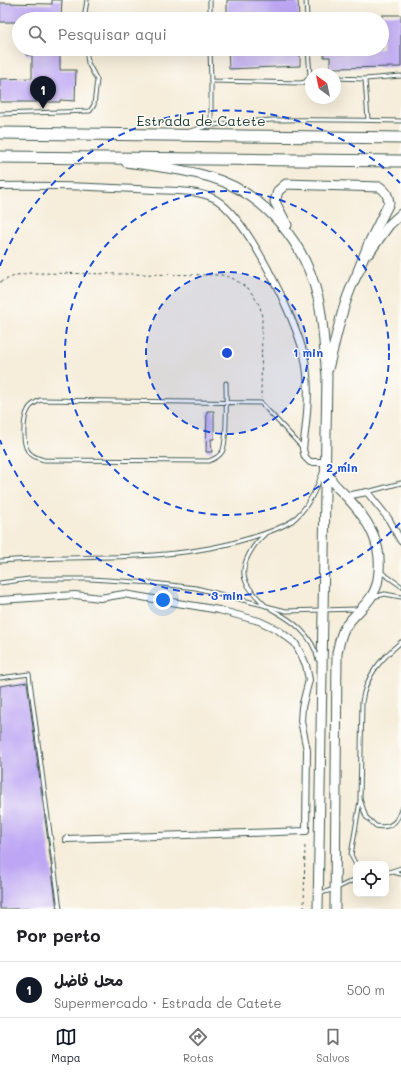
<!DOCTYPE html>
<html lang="pt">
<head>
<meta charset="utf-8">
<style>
	:root { --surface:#fff; --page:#f6f6f6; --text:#202124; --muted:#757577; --line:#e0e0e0; --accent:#111827 }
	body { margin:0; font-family:Mali,"Playpen Sans Arabic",sans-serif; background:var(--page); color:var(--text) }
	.controls { position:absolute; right:12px; bottom:12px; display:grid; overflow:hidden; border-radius:8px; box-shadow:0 4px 16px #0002 }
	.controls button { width:36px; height:36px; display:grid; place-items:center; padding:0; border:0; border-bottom:1px solid var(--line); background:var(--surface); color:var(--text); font:20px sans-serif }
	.compass { position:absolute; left:305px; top:68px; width:36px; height:36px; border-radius:50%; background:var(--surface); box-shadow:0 4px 16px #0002; rotate:327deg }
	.you { position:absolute; left:163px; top:600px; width:14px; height:14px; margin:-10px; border:3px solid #fff; border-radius:50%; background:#1a73e8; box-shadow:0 0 0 6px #1a73e833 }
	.badge { display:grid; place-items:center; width:26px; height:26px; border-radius:50%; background:var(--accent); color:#fff; font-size:13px; font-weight:700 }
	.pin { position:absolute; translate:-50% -33px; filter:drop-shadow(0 1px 2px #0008) }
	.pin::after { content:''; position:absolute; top:21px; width:14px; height:12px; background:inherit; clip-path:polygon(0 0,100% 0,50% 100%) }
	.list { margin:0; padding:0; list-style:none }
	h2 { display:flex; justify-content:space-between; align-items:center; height:52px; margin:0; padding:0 16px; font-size:17px }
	h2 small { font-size:13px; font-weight:400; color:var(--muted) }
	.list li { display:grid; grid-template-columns:26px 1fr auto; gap:12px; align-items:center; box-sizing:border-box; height:56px; padding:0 16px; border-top:1px solid var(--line) }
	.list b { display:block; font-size:15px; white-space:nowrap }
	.list p { margin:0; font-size:13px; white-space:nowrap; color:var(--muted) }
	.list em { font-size:13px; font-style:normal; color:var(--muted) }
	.icon { flex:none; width:22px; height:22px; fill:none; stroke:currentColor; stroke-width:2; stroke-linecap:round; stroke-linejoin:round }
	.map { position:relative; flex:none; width:401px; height:909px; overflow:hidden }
	.search { position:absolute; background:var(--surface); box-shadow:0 4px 16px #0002; left:12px; right:12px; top:12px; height:44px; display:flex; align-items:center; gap:10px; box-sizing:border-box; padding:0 14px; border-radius:22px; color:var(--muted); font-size:15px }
	.sheet { height:108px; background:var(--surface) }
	nav { display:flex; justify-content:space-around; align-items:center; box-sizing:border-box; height:56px; border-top:1px solid var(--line); background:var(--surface); font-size:11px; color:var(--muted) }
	nav a { display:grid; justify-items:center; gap:2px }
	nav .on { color:var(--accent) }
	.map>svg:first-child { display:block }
	.building { fill:#bda7f4 }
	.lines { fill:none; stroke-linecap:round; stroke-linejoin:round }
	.lane-casing { stroke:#3f574d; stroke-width:5 }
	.street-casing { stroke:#3f574d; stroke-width:8 }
	.secondary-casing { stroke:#3f574d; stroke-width:11 }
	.highway-casing { stroke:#3f574d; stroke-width:13 }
	.path { stroke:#3f574d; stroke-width:1; stroke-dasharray:3 3; stroke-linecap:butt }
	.lane { stroke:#fff; stroke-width:3 }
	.street { stroke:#fff; stroke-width:6 }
	.secondary { stroke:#fff; stroke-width:9 }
	.highway { stroke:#fff; stroke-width:11 }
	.ring { fill:none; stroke:#1d4ed8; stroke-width:2; stroke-dasharray:7 5 }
	.labels { text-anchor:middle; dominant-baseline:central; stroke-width:3; stroke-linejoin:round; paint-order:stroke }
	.street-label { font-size:14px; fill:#1f3d34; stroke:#fdfcf7 }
	.centre { fill:#1d4ed8; stroke:#fdfcf7; stroke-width:2 }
	.ring-label { font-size:12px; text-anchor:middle; font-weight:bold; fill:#1d4ed8; stroke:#fdfcf7; stroke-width:3; stroke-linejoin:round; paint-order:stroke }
</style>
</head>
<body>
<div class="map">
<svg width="401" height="909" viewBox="0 0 401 909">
	<rect width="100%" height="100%" fill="#fdfcf7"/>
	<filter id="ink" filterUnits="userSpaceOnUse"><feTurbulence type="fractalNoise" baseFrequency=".025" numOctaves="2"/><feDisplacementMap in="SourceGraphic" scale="8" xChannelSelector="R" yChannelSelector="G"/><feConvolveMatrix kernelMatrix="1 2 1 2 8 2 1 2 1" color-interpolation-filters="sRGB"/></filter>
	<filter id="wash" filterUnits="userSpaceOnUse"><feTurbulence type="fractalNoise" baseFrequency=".012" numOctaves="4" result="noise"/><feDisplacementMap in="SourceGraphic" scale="16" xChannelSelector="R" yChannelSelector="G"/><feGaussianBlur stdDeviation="0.9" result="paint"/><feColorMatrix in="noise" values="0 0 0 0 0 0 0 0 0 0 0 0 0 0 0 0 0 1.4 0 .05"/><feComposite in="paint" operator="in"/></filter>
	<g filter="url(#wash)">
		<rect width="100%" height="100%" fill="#f6edda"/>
		<g id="blocks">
			<g class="building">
				<polygon points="52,0 62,0 61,19 19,19 19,22 0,22 0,3 52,4"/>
				<polygon points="227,0 298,0 299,19 227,19"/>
				<polygon points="382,15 401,15 401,67 330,68 330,57 324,57 324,49 382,49"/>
				<polygon points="26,49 60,49 60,70 76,70 75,101 60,100 60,102 0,102 0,79 32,78 32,55 26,55"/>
				<polygon points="228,49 300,49 300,66 229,69"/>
				<polygon points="207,411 214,411 214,439 211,439 212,452 206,452"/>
				<polygon points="27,682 57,909 0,909 0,686"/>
			</g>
		</g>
	</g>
	<g filter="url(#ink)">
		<use href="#blocks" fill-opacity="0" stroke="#3f574d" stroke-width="1"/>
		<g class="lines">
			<defs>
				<g id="lane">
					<polyline points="210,0 210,19"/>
					<polyline points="306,0 307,19"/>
					<polyline points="84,19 87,0"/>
					<polyline points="210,49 211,81 300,83 305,82 310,76 308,49"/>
					<polyline points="335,78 365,79 401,76"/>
					<polyline points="365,79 368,120"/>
					<polyline points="211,81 211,124"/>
					<polyline points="0,114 90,111 94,105 97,80 88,63 86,49"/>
					<path d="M190,131C217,122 244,122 272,120C315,119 358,120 401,121"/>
					<path d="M226,383C226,397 228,442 222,452C219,457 214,459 209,461L44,460C38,458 32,457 28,451C22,443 23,419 28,410C30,405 35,403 40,400L261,403L302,447"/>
					<polyline points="367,492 401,483"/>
					<path d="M265,534C254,544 238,565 246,582C250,591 259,599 266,606"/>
					<path d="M0,561C84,554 169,564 250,538C264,534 279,529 292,521C307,509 316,491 322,473"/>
					<polyline points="381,572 401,586"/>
					<polyline points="0,583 29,579 91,579 153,583 196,588 286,611 357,609"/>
					<polyline points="373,597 385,594 401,597"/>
					<path d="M271,609C292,620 313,635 318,660"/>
					<path d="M401,642C381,659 366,675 362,702L360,799L366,817L376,826C390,829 398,822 401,809"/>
					<polyline points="0,678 29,674 60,909"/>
					<polyline points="356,865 351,855 360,801"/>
					<polyline points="393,872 401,874"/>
					<polyline points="386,873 401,868"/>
					<polyline points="321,893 335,889 356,879"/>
				</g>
				<g id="street">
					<path d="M0,186C51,185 103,187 154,190C173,191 193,190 211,197C245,210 296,320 304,355C311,386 307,418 303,449L305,457L310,462H326"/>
					<polyline points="346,496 367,492 388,518 401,541"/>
					<polyline points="0,600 75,595 100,598 124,594 219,610 259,621 278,630 295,643 301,654 306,665 309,680 302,707 301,721 307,750 306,831 66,839"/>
				</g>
				<g id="secondary">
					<path d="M126,162C154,166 183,169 210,177C265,193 305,243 318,298C324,323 324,350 327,376L318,909"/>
					<path d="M287,225L275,202L278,191L286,184L380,187C386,191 388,195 389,203L369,243L358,271"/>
					<polyline points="369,253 389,225 401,214"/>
					<path d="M328,369C337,335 343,298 361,267"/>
					<path d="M327,470C330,483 339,488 347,497C369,521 384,545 378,579C375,602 355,611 344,629C340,637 339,645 337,653L335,909"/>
				</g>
				<g id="highway">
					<polyline points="0,133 401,138"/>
					<polyline points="0,157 401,161"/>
				</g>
			</defs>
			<use href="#lane" class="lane-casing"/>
			<use href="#street" class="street-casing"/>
			<use href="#secondary" class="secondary-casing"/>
			<use href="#highway" class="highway-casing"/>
			<g class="path">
				<polyline points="0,282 17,275 30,273 222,275 232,278 249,289 260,306 262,317 261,398"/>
				<polyline points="304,909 305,843"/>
			</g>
			<use href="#lane" class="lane"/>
			<use href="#street" class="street"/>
			<use href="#secondary" class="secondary"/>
			<use href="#highway" class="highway"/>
		</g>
	</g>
	<circle cx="227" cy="353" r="81" fill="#1d4ed8" fill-opacity=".12"/>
	<g class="ring">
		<circle cx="227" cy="353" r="81"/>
		<circle cx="227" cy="353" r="162"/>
		<path d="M400 523A243 243 0 0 1 0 440M0 266A243 243 0 0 1 400 183"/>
	</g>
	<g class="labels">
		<g class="street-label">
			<text x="201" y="120">Estrada de Catete</text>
		</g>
	</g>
	<circle cx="227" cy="353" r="6" class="centre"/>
	<g class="ring-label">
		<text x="308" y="357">1 min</text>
		<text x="342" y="472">2 min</text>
		<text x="227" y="600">3 min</text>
	</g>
</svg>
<div class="controls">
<button><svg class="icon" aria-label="locate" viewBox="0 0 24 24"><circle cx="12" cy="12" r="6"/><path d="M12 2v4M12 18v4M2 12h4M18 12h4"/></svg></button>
</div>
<svg class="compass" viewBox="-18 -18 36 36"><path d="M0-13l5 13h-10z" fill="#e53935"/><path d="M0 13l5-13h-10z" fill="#757577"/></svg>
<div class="you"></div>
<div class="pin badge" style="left:43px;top:109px">1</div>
<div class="search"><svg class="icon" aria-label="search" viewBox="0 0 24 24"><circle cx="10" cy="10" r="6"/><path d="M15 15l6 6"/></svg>Pesquisar aqui</div>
</div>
<section class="sheet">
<h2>Por perto<small></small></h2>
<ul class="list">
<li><span class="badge">1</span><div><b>محل فاضل</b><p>Supermercado · Estrada de Catete</p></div><em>500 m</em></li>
</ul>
</section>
<nav>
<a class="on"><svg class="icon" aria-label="map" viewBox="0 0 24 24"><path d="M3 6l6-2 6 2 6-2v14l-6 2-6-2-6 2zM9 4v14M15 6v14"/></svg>Mapa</a>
<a><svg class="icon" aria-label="directions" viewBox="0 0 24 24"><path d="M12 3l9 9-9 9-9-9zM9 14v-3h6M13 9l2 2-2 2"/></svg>Rotas</a>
<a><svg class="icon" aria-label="saved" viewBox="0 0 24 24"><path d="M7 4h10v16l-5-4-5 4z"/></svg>Salvos</a>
</nav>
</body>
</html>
